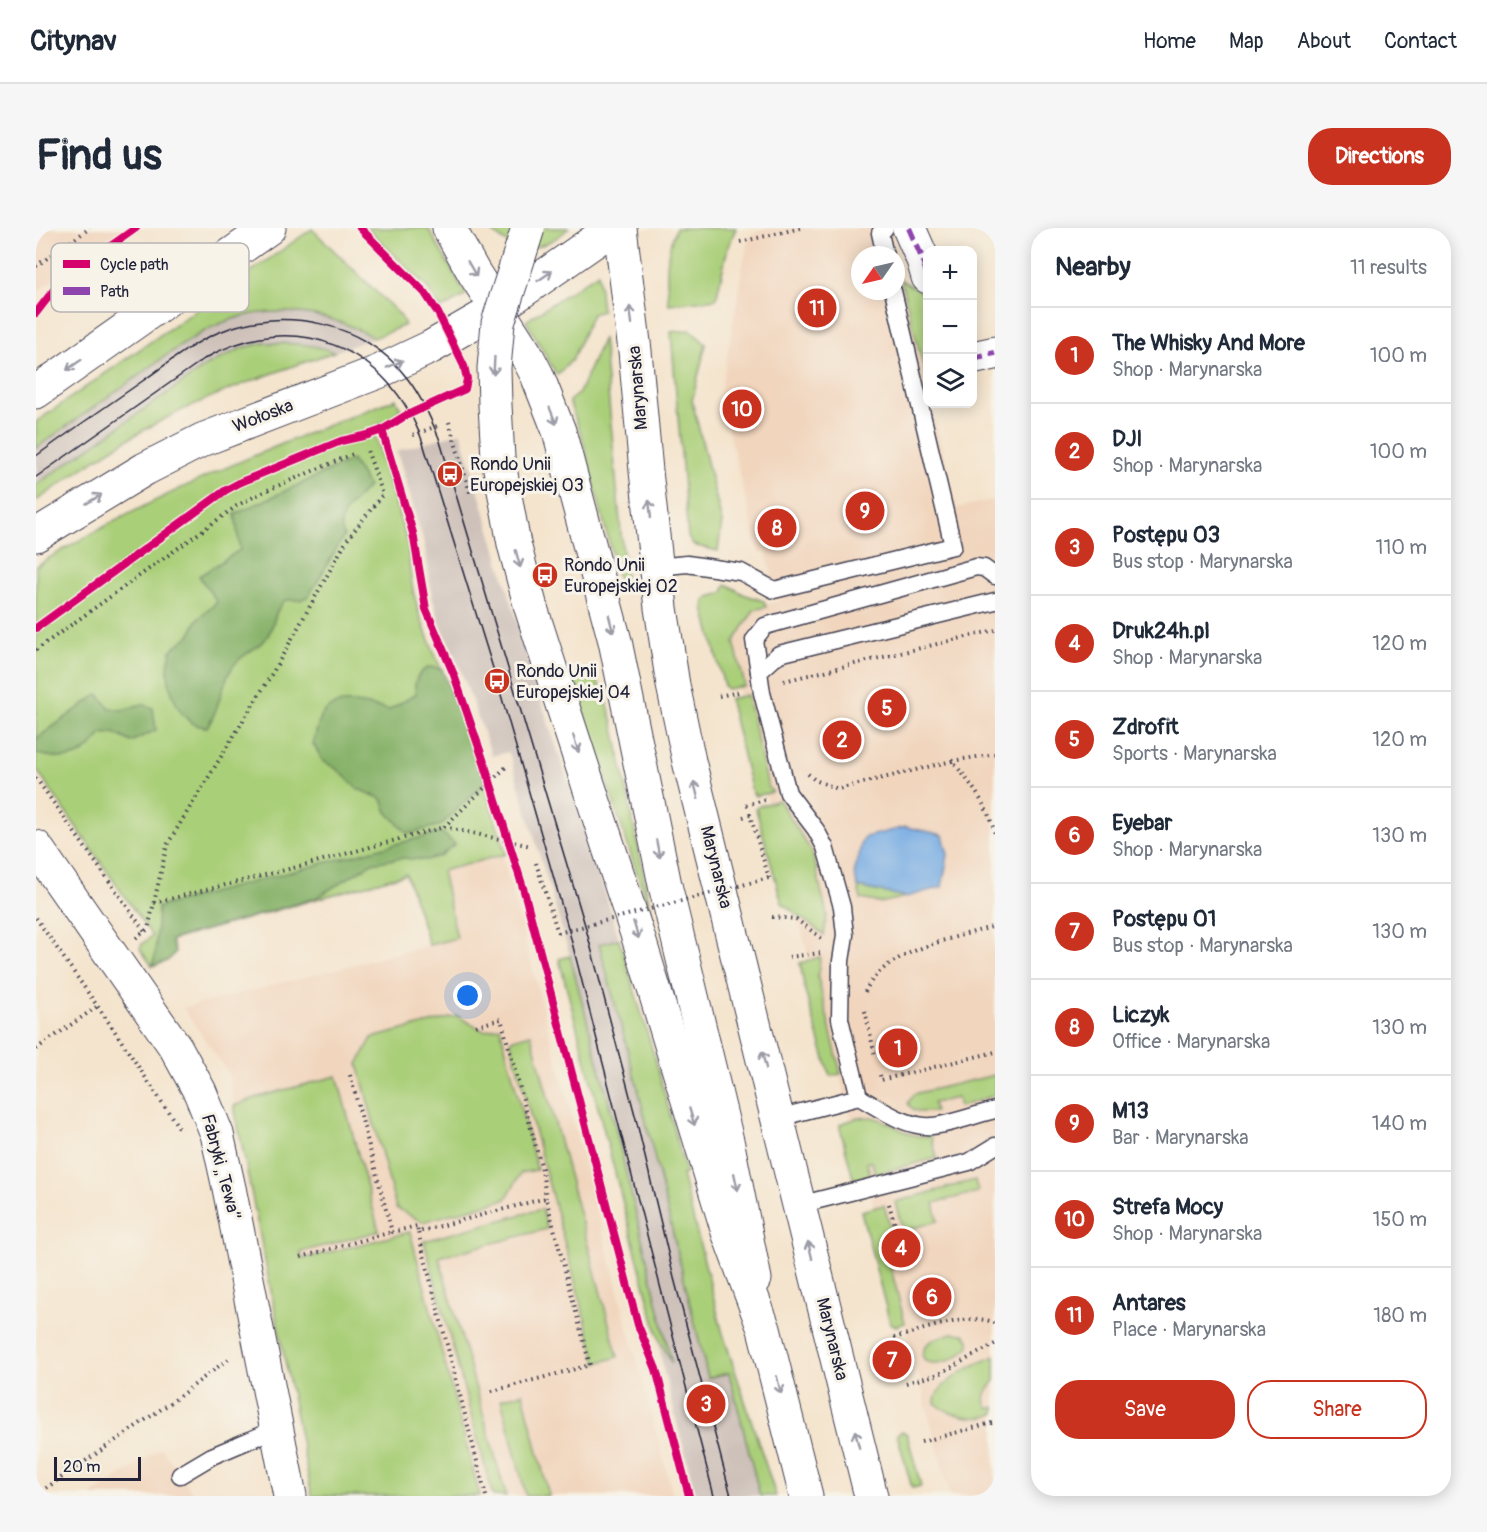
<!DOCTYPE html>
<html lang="en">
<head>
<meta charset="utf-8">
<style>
	:root { --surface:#fff; --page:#f6f6f7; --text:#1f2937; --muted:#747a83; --line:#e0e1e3; --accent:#c8321e }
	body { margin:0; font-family:Pangolin,sans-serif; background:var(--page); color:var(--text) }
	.controls { position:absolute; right:18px; top:18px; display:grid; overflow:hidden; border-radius:12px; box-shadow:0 3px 15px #0003 }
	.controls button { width:54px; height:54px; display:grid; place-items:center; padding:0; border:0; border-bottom:2px solid var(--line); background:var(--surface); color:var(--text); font:30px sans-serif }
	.compass { position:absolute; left:815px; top:18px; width:54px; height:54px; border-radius:50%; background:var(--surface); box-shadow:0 3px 15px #0003; rotate:236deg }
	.scale { position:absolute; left:18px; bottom:15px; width:87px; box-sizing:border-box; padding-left:6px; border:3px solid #22223b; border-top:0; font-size:16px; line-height:21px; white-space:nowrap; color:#22223b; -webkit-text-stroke:4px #f7f3e8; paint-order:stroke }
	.you { position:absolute; left:432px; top:768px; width:21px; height:21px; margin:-15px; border:4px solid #fff; border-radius:50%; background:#1a73e8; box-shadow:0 0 0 9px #1a73e833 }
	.badge { display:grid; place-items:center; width:39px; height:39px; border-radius:50%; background:var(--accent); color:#fff; font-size:20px; font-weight:700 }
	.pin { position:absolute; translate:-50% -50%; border:3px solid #fff; box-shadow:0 2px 6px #0006 }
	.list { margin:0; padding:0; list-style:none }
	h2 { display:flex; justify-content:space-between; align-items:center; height:78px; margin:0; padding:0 24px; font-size:26px }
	h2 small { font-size:20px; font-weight:400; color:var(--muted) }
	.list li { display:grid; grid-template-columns:39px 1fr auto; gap:18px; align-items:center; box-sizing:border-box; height:96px; padding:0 24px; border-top:2px solid var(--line) }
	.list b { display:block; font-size:22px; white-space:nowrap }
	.list p { margin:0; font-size:20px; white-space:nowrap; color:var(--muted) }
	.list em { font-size:20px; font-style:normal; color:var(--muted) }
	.actions { display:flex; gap:12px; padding:18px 24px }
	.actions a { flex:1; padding:14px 0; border:2px solid var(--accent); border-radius:24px; text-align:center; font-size:21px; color:var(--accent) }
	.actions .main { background:var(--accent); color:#fff }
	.icon { flex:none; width:33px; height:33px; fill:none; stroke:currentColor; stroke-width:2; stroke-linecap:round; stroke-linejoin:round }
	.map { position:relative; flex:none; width:959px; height:1268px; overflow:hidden; border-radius:24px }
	header { display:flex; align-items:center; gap:36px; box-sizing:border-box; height:84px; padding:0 30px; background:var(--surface); border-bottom:2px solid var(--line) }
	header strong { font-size:28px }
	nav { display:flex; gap:33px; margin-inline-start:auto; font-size:21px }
	.intro { display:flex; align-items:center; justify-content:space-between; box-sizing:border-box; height:144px; padding:0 36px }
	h1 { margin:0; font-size:42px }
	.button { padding:15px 27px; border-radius:24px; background:var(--accent); color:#fff; font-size:21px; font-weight:700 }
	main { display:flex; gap:36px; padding:0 36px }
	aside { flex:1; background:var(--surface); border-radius:24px; box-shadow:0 3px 15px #0003 }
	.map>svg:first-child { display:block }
	.built { fill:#f1d5bd }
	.industrial { fill:#cec1ba }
	.green { fill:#aacf79; stroke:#66785a; stroke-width:1.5 }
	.forest { fill:#87b269; stroke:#546a52; stroke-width:1.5 }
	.water { fill:#76abe3; stroke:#4c668f; stroke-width:1.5 }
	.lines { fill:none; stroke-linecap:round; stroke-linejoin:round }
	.service-casing { stroke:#423f51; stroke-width:19 }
	.minor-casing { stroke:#423f51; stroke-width:35 }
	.secondary-casing { stroke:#423f51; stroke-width:35 }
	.primary-casing { stroke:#423f51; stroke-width:35 }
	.path { stroke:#423f51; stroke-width:4; stroke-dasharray:1.5 4.5; stroke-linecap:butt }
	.service { stroke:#fff; stroke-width:16 }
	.minor { stroke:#fff; stroke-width:33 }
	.secondary { stroke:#fff; stroke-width:33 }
	.primary { stroke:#fff; stroke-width:33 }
	.tram { stroke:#22223b; stroke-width:1.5 }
	.primary-bridge-casing { stroke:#423f51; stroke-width:35; stroke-linecap:butt }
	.path-bridge { stroke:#423f51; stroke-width:4; stroke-dasharray:1.5 4.5; stroke-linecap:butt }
	.primary-bridge { stroke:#fff; stroke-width:33 }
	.quiet { stroke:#8e44ad; stroke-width:6; stroke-dasharray:12 6; stroke-linecap:butt }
	.cycleway-casing { stroke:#f7f3e8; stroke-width:11 }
	.cycleway { stroke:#d6006c; stroke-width:8 }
	.oneway { stroke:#9c9ca7 }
	.labels { text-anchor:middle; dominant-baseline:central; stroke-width:6; stroke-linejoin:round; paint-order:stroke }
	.street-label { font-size:18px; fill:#22223b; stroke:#f7f3e8 }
	.poi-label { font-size:18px; fill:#22223b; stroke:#f7f3e8; text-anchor:start }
	.key { fill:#f7f3e8; stroke:#b7b4b4; stroke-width:1.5 }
	.key-label { font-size:16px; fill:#22223b }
</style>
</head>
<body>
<header>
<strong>Citynav</strong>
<nav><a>Home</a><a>Map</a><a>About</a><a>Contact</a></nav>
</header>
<div class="intro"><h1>Find us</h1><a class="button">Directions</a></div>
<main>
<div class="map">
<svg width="959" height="1268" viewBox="0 0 959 1268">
	<rect width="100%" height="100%" fill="#f7f3e8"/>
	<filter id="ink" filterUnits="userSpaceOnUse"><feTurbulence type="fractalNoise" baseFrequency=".0167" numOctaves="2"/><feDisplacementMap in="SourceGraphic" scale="12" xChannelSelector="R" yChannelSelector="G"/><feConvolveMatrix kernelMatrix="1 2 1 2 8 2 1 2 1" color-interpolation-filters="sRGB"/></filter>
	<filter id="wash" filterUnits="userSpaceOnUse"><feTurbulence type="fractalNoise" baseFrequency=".008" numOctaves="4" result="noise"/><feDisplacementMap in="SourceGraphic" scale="24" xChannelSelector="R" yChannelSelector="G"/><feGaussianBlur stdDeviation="1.35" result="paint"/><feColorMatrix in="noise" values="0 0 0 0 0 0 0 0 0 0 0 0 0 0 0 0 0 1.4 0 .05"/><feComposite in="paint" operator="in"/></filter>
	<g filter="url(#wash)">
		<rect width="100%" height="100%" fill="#f4e4cd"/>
		<g class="built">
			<polygon points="0,0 91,0 0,64"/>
			<polygon points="727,0 889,0 856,9 860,27 824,27 824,63 860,63 860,29 891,160 892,176 895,176 921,280 959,271 959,1268 914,1268 683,389 742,373 730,323 723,325 684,168 712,10"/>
			<polygon points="466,627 637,1268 276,1268 192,845 147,780 421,710 405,643"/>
			<polygon points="125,1220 159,1268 55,1268"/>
		</g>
		<g class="industrial">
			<polygon points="236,84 267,85 284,87 317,99 338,110 298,124 285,119 255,115 228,115 206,120 189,127 0,257 0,220 157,110 196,91"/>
			<polygon points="425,204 503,467 569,665 618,827 650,945 646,947 677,1073 740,1268 660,1268 627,1140 621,1105 523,731 534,728 473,524 456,528 424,440 405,397 397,372 388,315 361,223"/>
		</g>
		<g class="green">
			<polygon points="331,0 392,0 430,67 405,81 391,59"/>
			<path d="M453,0H533C506,24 479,29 453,0Z"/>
			<path d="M640,0H700L692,19L680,71L633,76C630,50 629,24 640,0Z"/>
			<path d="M276,1L364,87L369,97L338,110C286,80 224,74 171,102C146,115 124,132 102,148C68,172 34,196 0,220V194Z"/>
			<polygon points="562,45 566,83 556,86 536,132 521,147 490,93"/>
			<polygon points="865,52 886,64 891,87 891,154"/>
			<polygon points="654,102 670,116 656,173 686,294 682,323 657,317 652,309 635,104"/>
			<polygon points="567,110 590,358 584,358 546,209 533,173 543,165"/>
			<path d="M228,115C252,115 275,115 298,124C237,145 176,165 119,196C77,218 39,246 0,273V257L172,137L206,120Z"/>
			<path d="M360,171L365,182L360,185L355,193L336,199L373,320C371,373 398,421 416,469C436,521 454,573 470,626L406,643L421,710L393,717L370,646L135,712L139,724C134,734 126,735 116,738L104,721L106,716L116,708L0,541V338C113,268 237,218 360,171Z"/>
			<polygon points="690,356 707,366 728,373 730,379 718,382 698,414 709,458 691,461 688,458 668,380 669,373 673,369 687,365"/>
			<polygon points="557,443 571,474 577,495 617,693 536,449"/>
			<polygon points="711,467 732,559 737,564 720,568 716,564 694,474 694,471"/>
			<polygon points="743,572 776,624 791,687 788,707 746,675 720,581 723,578"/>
			<polygon points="822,659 870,669 845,675 825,671"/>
			<polygon points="583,711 618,827 650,945 646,947 687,1106 740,1268 724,1268 693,1145 672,1150 602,861 563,716"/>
			<polygon points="534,728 577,890 636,1136 621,1105 523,731"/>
			<polygon points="784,729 782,750 805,846 794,848 769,763 764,735"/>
			<polygon points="421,788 448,803 464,799 501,942 485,945 470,971 386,994 360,980 322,836 336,810"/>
			<polygon points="495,806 582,1129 561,1135 474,812"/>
			<path d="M959,847V867L923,879L921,870L897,875L899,884C889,884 877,886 872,875L878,866Z"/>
			<polygon points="301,848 343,1003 265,1024 266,1031 374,1004 444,1268 276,1268 198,878 222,869"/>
			<path d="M836,889C857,893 872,912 895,908L901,930L839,946L836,934H831L834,947L820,951L817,950L804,900V896L821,890Z"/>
			<polygon points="939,952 942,964 898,975 902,993 867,1003 859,974"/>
			<polygon points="848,977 856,1006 847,1009 869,1095 860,1098 854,1095 825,983"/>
			<polygon points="506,981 511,1001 403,1029 470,1268 457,1268 388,1013"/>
			<path d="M917,1105L928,1106L933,1112V1118C923,1130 904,1139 889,1133L886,1127C889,1111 903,1109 917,1105Z"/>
			<path d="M959,1128V1153C951,1161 945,1171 953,1181L959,1179V1185C942,1195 913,1187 899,1175C897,1156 943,1134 959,1128Z"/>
			<polygon points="487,1165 513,1268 490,1268 465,1171"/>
			<polygon points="866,1203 871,1206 885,1258 876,1260 861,1206"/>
		</g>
		<g class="forest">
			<path d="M316,232L332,258C320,275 297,285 308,308L273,368L264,372H249C237,384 239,397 231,409C221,422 204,426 196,440C184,458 184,482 171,499C146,499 134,467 132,446C131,439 134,430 135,422L154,407L161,392L181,374L163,348L204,322L199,286Z"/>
			<path d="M394,439L406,441L449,554L405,597L372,606L351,584L346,571L322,561L301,541L287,533L277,516C280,507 282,491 288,484C304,467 335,478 353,482L380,466C377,453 381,444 394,439Z"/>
			<path d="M62,466L74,480L86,482L106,476L117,480L120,502L95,514L78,505L66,506C42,535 35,532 0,526V511Z"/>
			<path d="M405,604L419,616L404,628L390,632L366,630L336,635L280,670L135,712L139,724C134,734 126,735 116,738L119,728L122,679Z"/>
		</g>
		<polygon class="water" points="870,599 907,607 912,627 906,659 870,669 822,659 818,646 826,613 829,609"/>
	</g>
	<g filter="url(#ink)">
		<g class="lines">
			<defs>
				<g id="service">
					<polyline points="849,0 844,5 849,27"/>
					<polyline points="620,339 651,336 705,344 738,362 917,318 857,63"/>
					<polyline points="723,444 718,412 729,398 940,339 948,340 959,348"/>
					<polyline points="823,869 804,791 805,733 809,707 806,679 789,619 780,602 752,565 726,465 723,444 743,426 959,373"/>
					<path d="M742,890L823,869C844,881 871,900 896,898C914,897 941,886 959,882"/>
					<polyline points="763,977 933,934 959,918"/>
					<polyline points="144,1247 176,1228 242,1200"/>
				</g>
				<g id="minor">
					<polyline points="873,0 887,32 892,49"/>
					<polyline points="936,130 959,125"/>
					<polyline points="0,619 140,820 164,864 181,906 193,960 254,1268"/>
				</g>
				<g id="secondary">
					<polyline points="413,0 438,45 490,126 501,147 523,203 579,413 629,657 692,917 719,1051"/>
					<polyline points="0,164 233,0"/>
					<polyline points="0,307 109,241 166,212 342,144 395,119 461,81 577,0"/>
				</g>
				<g id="primary">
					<polyline points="584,0 599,123 610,243 625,380 637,457 653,533 835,1268"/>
					<polyline points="521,461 605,718 692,1004 728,1101 770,1268"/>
				</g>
			</defs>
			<use href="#service" class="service-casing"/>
			<use href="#minor" class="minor-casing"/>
			<use href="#secondary" class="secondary-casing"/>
			<use href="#primary" class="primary-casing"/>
			<g class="path">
				<polyline points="704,14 765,0"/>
				<polyline points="0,38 54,0"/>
				<polyline points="413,194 435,268"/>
				<polyline points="377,207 404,197"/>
				<polyline points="0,422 202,277 227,264 317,226"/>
				<polyline points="748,453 959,402"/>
				<polyline points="683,468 703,464"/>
				<polyline points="916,533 959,526"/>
				<path d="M772,546L779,552L802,561L916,533C935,555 952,578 959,606"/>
				<polyline points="0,550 109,704"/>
				<polyline points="710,577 732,571"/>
				<polyline points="707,589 714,587 733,650"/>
				<polyline points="408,599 470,539"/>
				<polyline points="500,635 522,705"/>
				<polyline points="118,675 261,639 408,599 495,618"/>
				<polyline points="736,689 760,691 785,710"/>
				<polyline points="0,690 78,802 143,900"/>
				<polyline points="100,710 112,701 131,617 240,439 311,312 347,266 331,222"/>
				<polyline points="753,729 784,725"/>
				<path d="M829,764C847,722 920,710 959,698"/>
				<polyline points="829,783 839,828"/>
				<polyline points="440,798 465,791 506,941 510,970"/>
				<polyline points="0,821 62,778"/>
				<polyline points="314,847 356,1004 381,998 382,1004"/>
				<polyline points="844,847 845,852 959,824"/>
				<polyline points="853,976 861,1004"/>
				<polyline points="265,1029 356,1004"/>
				<path d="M858,1110C884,1103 935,1083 959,1095"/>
				<polyline points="870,1155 903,1146 959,1116"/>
				<polyline points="885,1214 959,1194"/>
				<polyline points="0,1258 4,1264"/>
				<polyline points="0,1267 137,1173 195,1129"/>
				<polyline points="450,1268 382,1004 510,970 554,1137 453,1164"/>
			</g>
			<use href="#service" class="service"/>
			<use href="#minor" class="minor"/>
			<use href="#secondary" class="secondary"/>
			<use href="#primary" class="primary"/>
			<g class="tram">
				<path d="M0,228C36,202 72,177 108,152C132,135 155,116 181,105C245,77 328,93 371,150C385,168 394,189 403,210L549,697L600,891L638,1050L695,1268"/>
				<path d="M0,249L168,131C256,79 354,118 387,215L461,453L533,703L678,1268"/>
			</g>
			<defs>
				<polyline id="primary-bridge" points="492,0 462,95 458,140 459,177 462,230 478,316 495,380 521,461"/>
			</defs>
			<use href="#primary-bridge" class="primary-bridge-casing"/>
			<polyline class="path-bridge" points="522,705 733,650"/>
			<use href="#primary-bridge" class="primary-bridge"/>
			<g class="quiet">
				<polyline points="873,0 887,32 892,49"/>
				<polyline points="936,130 959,125"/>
			</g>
			<defs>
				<g id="cycleway">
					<polyline points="324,0 389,65 402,85 428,138 431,151 429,161 369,188 346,202 377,305 390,381 418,447 447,531 488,663 602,1097 620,1141 653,1268"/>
					<polyline points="0,85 24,54 100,0"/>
					<polyline points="0,400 190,262 205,254 305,213 332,207 346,202"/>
				</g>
			</defs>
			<use href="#cycleway" class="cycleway-casing"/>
			<use href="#cycleway" class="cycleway"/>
		</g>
		<defs><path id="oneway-shaft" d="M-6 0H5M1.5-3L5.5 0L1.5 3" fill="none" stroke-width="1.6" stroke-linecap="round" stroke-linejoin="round" transform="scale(1.5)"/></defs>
		<g class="oneway">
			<use href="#oneway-shaft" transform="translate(436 41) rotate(60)"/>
			<use href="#oneway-shaft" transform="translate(509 48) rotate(-34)"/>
			<use href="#oneway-shaft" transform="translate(595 87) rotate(-97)"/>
			<use href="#oneway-shaft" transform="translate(359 136) rotate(-24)"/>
			<use href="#oneway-shaft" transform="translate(38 137) rotate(145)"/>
			<use href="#oneway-shaft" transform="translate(458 138) rotate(93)"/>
			<use href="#oneway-shaft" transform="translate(517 188) rotate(68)"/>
			<use href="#oneway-shaft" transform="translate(58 271) rotate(-31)"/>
			<use href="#oneway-shaft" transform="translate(614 281) rotate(-96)"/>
			<use href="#oneway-shaft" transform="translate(482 331) rotate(75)"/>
			<use href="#oneway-shaft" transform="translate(575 396) rotate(76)"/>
			<use href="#oneway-shaft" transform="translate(540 516) rotate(72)"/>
			<use href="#oneway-shaft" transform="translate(660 562) rotate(-104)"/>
			<use href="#oneway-shaft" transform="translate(622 621) rotate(79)"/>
			<use href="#oneway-shaft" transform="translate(600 702) rotate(73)"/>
			<use href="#oneway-shaft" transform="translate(728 832) rotate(-104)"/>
			<use href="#oneway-shaft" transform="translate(656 889) rotate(73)"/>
			<use href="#oneway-shaft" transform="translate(700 954) rotate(78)"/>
			<use href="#oneway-shaft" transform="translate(774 1022) rotate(-104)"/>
			<use href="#oneway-shaft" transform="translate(743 1157) rotate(76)"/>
			<use href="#oneway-shaft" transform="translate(821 1211) rotate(-104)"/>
		</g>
	</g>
	<defs>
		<symbol id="bus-disc" viewBox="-11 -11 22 22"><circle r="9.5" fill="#c8321e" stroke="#f7f3e8"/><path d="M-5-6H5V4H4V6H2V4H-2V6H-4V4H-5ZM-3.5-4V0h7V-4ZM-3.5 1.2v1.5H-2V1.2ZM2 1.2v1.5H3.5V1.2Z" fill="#fff"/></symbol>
	</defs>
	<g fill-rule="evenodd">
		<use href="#bus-disc" x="399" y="231" width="30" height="30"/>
		<use href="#bus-disc" x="494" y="332" width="30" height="30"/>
		<use href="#bus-disc" x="446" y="438" width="30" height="30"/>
	</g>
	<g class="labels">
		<g class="street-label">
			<text transform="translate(602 160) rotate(-95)">Marynarska</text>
			<text transform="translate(227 188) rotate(-21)">Wołoska</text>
			<text transform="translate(680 639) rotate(76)">Marynarska</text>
			<text transform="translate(185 939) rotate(75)">Fabryki „Tewa”</text>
			<text transform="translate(796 1111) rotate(76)">Marynarska</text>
		</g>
		<g class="poi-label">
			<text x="434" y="236">Rondo Unii<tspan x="434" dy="21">Europejskiej 03</tspan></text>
			<text x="528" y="337">Rondo Unii<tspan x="528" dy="21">Europejskiej 02</tspan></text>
			<text x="480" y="443">Rondo Unii<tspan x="480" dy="21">Europejskiej 04</tspan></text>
		</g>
	</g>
	<rect x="15" y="15" width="198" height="69" rx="9" class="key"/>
	<rect x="27" y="32" width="27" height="8" fill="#d6006c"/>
	<rect x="27" y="59" width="27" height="8" fill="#8e44ad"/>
	<g class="key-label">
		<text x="64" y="42">Cycle path</text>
		<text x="64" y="69">Path</text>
	</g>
</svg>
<div class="controls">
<button>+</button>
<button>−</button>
<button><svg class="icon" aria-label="layers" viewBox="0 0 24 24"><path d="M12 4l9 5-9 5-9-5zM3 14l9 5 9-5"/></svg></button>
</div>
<svg class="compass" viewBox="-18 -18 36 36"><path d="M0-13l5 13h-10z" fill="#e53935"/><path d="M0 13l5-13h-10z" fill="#747a83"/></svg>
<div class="scale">20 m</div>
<div class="you"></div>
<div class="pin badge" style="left:862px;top:820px">1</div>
<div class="pin badge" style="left:806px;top:512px">2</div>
<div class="pin badge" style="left:670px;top:1176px">3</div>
<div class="pin badge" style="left:865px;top:1020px">4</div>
<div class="pin badge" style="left:851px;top:480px">5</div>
<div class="pin badge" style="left:896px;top:1069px">6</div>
<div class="pin badge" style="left:856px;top:1132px">7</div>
<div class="pin badge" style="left:741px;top:300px">8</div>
<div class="pin badge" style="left:829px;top:283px">9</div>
<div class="pin badge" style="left:706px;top:181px">10</div>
<div class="pin badge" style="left:781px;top:80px">11</div>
</div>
<aside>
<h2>Nearby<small>11 results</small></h2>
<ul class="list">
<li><span class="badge">1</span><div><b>The Whisky And More</b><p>Shop · Marynarska</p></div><em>100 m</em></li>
<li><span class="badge">2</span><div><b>DJI</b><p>Shop · Marynarska</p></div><em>100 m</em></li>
<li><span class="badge">3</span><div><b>Postępu 03</b><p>Bus stop · Marynarska</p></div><em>110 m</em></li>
<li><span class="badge">4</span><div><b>Druk24h.pl</b><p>Shop · Marynarska</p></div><em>120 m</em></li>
<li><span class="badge">5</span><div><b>Zdrofit</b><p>Sports · Marynarska</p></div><em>120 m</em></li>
<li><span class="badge">6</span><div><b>Eyebar</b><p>Shop · Marynarska</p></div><em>130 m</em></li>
<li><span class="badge">7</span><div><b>Postępu 01</b><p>Bus stop · Marynarska</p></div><em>130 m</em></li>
<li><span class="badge">8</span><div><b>Liczyk</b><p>Office · Marynarska</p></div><em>130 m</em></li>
<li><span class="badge">9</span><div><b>M13</b><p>Bar · Marynarska</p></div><em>140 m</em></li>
<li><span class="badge">10</span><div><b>Strefa Mocy</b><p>Shop · Marynarska</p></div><em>150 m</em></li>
<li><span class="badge">11</span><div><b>Antares</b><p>Place · Marynarska</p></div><em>180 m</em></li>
</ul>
<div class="actions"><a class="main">Save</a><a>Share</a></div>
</aside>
</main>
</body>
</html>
